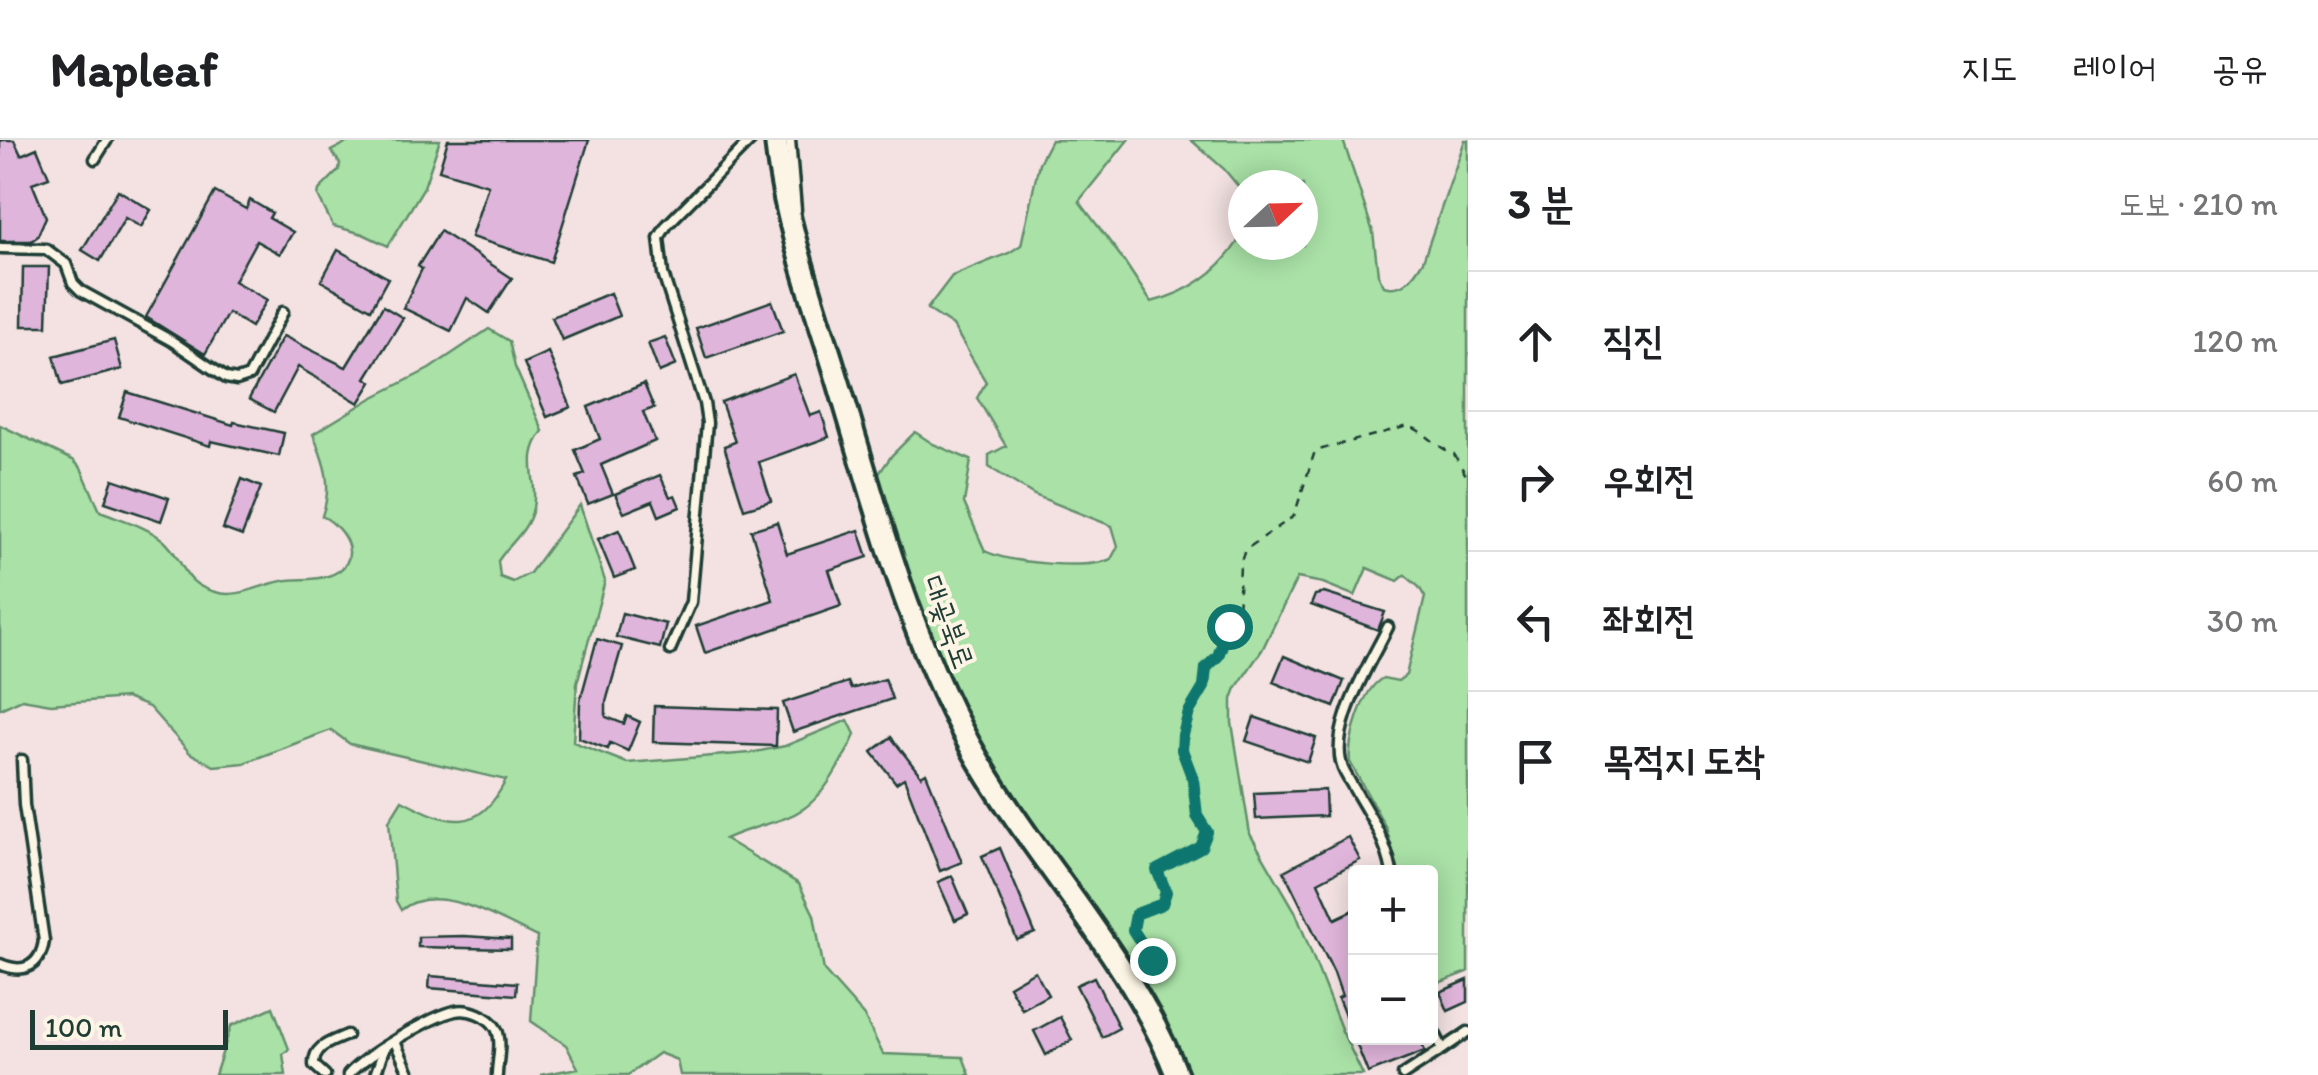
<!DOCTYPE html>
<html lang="ko">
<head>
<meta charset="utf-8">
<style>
	:root { --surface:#fff; --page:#f6f6f6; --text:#202124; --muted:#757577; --line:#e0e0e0 }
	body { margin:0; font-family:Itim,"Poor Story",sans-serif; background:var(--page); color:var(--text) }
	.controls { position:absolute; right:30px; bottom:30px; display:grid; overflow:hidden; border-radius:10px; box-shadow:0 5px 25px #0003 }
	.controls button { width:90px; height:90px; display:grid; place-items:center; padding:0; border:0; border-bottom:2px solid var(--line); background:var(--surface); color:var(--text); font:50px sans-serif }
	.compass { position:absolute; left:1228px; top:30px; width:90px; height:90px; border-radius:50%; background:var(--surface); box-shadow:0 5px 25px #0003; rotate:68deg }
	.scale { position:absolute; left:30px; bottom:25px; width:198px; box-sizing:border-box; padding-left:10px; border:5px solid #1f3d34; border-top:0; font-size:28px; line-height:35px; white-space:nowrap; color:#1f3d34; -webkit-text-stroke:8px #fcf5e5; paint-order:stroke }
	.stop { position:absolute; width:30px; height:30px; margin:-22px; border:8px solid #0f766e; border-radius:50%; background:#fff }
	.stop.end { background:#0f766e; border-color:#fff; box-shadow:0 2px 10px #0008 }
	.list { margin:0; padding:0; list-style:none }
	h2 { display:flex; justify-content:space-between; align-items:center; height:130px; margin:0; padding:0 40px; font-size:42px }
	h2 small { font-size:32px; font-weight:400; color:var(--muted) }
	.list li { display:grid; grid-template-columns:65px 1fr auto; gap:30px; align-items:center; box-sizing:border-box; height:140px; padding:0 40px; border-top:2px solid var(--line) }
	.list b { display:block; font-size:38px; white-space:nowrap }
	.list em { font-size:32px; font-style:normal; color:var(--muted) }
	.icon { flex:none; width:55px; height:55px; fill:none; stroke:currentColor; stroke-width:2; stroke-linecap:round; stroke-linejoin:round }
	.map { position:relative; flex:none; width:1468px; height:935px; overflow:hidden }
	header { display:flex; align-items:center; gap:60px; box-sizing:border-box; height:140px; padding:0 50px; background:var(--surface); border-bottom:2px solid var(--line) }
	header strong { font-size:48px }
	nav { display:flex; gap:55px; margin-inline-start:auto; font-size:35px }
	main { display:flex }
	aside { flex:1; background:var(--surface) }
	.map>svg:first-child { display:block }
	.green { fill:#a9e1a6; stroke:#648f6d; stroke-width:2.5 }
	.building { fill:#e0b5db; stroke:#1f3d34; stroke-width:2.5 }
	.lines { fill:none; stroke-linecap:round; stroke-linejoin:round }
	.service-casing { stroke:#1f3d34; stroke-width:15 }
	.tertiary-casing { stroke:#1f3d34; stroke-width:28 }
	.path { stroke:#1f3d34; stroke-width:2.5; stroke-dasharray:8 8; stroke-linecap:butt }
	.service { stroke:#fcf5e5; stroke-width:8 }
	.tertiary { stroke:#fcf5e5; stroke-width:20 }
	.route { stroke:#0f766e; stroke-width:12 }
	.labels { text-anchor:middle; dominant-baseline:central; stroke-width:8; stroke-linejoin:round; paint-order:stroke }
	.street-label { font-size:30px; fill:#1f3d34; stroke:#fcf5e5 }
</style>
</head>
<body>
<header>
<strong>Mapleaf</strong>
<nav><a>지도</a><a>레이어</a><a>공유</a></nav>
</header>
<main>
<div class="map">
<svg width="1468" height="935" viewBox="0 0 1468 935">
	<rect width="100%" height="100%" fill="#f4e2e2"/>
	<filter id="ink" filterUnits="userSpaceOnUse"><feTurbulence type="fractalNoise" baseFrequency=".01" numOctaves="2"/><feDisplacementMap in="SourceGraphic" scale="20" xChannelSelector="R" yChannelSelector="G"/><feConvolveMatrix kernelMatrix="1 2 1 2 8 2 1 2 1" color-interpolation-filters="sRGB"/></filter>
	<g filter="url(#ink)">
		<g class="green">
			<polygon points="352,0 440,0 424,47 388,106 363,94 333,86 318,56 319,50 339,30 340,23 331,11"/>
			<path d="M1051,0H1128L1079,61L1122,118L1151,162C1191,152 1223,129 1243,93V105H1303V45H1243V52L1224,29L1191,0H1343L1373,92L1378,134L1384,146C1403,152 1414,136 1423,121L1465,0H1468V832L1431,846L1430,732H1399L1386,688L1350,622C1347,600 1363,548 1383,538L1398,541L1406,535L1425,457L1419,447L1405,435L1398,441L1367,428L1355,456L1323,443L1297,438L1262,510L1236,548L1232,559V583L1250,694L1295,771L1342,891L1363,935H1182L936,539L878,335L892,315L915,292L933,304L971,320L964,363L985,411C1009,423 1087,430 1111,419L1118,406L1112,386L1034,355L989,327V315L1006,306L977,258L986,242L953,186L927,169L952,136L1009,113L1021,105L1039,23Z"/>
			<path d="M489,189L509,201L515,227L543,291C521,320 539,337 533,368C528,391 510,403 498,421L500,437L513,442L530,433L580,365L605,441L577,543L573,602L627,623L750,613L785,606L848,580L855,594C851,607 843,617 837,629C804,687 778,675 725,699L799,744L814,775L824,831L864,876L883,914L963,917L970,935H680L677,920L659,913L628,935H540L578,928L566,905L531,881L537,797C500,780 437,740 401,770L396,761L389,681L402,660C449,685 478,695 506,640L350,604L331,590L244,623L214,626L190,613L149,567L126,558L51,564L22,559L0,569V285L73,320L81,328L100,371C120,379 146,386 163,400C186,420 179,442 215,452C238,459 259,445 282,441C297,438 313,441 328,436C365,424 347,389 322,376C333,345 325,324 313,294L372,258L429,229Z"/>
			<polygon points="273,867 289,909 283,914 286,935 215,935 231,886"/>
		</g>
		<g class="building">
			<polygon points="0,0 14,0 21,15 37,8 49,37 32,43 46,77 37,97 31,101 0,101"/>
			<polygon points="448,0 589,0 551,122 471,97 488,45 439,30"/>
			<polygon points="118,50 151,70 141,87 125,78 100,121 82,110"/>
			<polygon points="215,52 246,69 250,60 272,73 269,78 293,92 280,114 256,101 234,141 267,160 251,187 228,173 205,214 146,177"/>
			<polygon points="440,91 512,138 489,173 467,158 451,191 403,168 422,129 418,126"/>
			<polygon points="338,110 388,138 371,169 321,141"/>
			<polygon points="23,127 49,127 47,186 22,186"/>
			<polygon points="610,153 619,176 562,200 552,177"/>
			<polygon points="772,161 783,191 706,218 696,188"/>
			<polygon points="383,166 403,178 366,238 372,242 359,263 298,227 274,272 249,259 283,196 346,227"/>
			<polygon points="665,197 676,225 659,232 648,203"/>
			<polygon points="114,200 122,229 62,245 54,216"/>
			<polygon points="548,212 571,267 547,277 524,223"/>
			<polygon points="794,234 810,276 821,272 829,297 759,322 771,361 744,369 724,306 735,302 721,262"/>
			<polygon points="644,244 654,268 643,272 655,301 601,325 613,354 588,364 577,337 585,334 575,310 600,299 588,267"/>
			<polygon points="127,252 233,285 234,282 284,293 279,316 211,301 210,306 119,277"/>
			<polygon points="660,335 670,357 675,355 680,367 659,376 653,361 624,373 615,354"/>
			<polygon points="113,339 169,358 161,381 105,362"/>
			<polygon points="242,339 261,347 242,396 223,389"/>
			<polygon points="777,382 787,414 859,390 868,417 829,430 841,466 705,513 696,486 773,460 751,390"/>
			<polygon points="619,390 635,430 614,438 598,399"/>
			<polygon points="1324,453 1385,472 1378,490 1311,465 1315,455"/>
			<polygon points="622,473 666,484 660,508 616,497"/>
			<polygon points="597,499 622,506 606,562 606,577 624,584 627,576 640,582 628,611 610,603 608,609 579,598 580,561"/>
			<polygon points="1284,516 1344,541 1334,567 1273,542"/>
			<polygon points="885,539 892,559 793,592 783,563 848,542 851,549"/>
			<polygon points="654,566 777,570 776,606 653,602"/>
			<polygon points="1254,577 1316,598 1308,622 1246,601"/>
			<polygon points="891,597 921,636 926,633 962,722 940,731 904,638 896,643 872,612"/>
			<polygon points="1325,650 1326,676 1256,679 1254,653"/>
			<polygon points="1348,697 1360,720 1318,742 1335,779 1356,769 1356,898 1419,898 1425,911 1368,933 1338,858 1342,856 1334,833 1284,731"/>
			<polygon points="1000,708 1035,793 1017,800 982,716"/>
			<polygon points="952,736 968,774 955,780 938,742"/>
			<polygon points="464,796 511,799 511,809 418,807 418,797"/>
			<polygon points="1035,831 1048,855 1022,869 1009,846"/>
			<polygon points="430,836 517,843 516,855 429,848"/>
			<polygon points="1094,837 1119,888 1102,897 1076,845"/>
			<polygon points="1468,840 1468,862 1448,871 1440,852"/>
			<polygon points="1060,877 1072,900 1046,915 1034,891"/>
		</g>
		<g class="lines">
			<defs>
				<g id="service">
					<polyline points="790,0 796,70"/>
					<polyline points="95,19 107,0"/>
					<polyline points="0,108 46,109 66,124 73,143 81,151 172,201 226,238 237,240 249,236 283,172"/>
					<path d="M1388,487C1370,524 1324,594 1345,633C1363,666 1385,694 1392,732"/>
					<polyline points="670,510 691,462 707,283 704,263 663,134 659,98 667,85 751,0"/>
					<path d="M0,824C23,834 40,827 44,801L24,665L22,620"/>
					<polyline points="395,902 410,935"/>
					<polyline points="1443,909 1468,892"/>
					<path d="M325,935L314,925C313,906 331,902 347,895"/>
					<path d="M348,935C364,916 430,877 455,871C469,868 489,876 496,888C503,901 497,922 497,935"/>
					<polyline points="375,935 385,907"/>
					<polyline points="1403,935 1443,909 1430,884"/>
				</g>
				<path id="tertiary" d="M776,0C783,79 815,165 838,241C876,367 912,509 980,623C1042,728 1132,820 1177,935"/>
			</defs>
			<use href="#service" class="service-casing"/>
			<use href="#tertiary" class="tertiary-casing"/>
			<path class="path" d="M1146,839L1154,836L1146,807L1133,790L1136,774L1161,764L1166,752L1157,731L1201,707L1207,692C1193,668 1196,668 1193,641C1192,631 1184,622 1182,612C1178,585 1197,568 1204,545C1210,529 1206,533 1217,518C1226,505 1227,489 1238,477L1240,424L1245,410L1294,376L1315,311L1408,286C1425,291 1436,307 1454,314L1468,339"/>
			<use href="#service" class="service"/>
			<use href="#tertiary" class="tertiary"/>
		</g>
	</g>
	<g class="lines" filter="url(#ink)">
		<polyline class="route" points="1152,820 1133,790 1136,774 1162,764 1166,752 1157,730 1201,707 1207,692 1197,676 1193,639 1182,610 1183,595 1189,572 1204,547 1206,528 1218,516 1229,486"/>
	</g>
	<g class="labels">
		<g class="street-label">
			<text transform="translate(949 482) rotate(70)">대곶북로</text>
		</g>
	</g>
</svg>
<div class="controls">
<button>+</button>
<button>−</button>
</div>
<svg class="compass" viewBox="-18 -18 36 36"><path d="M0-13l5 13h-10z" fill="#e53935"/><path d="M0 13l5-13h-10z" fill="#757577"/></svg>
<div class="scale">100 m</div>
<div class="stop" style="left:1229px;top:486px"></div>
<div class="stop end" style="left:1152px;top:820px"></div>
</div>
<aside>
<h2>3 분<small>도보 · 210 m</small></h2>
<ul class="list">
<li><svg class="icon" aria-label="ahead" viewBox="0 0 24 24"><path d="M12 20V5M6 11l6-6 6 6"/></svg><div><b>직진</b></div><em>120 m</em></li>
<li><svg class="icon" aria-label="right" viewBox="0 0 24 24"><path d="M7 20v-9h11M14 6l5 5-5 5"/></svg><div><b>우회전</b></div><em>60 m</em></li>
<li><svg class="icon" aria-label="left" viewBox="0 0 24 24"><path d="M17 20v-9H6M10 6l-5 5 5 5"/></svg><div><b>좌회전</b></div><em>30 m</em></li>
<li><svg class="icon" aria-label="arrive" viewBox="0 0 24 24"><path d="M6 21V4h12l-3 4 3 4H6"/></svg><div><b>목적지 도착</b></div></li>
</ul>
</aside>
</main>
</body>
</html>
